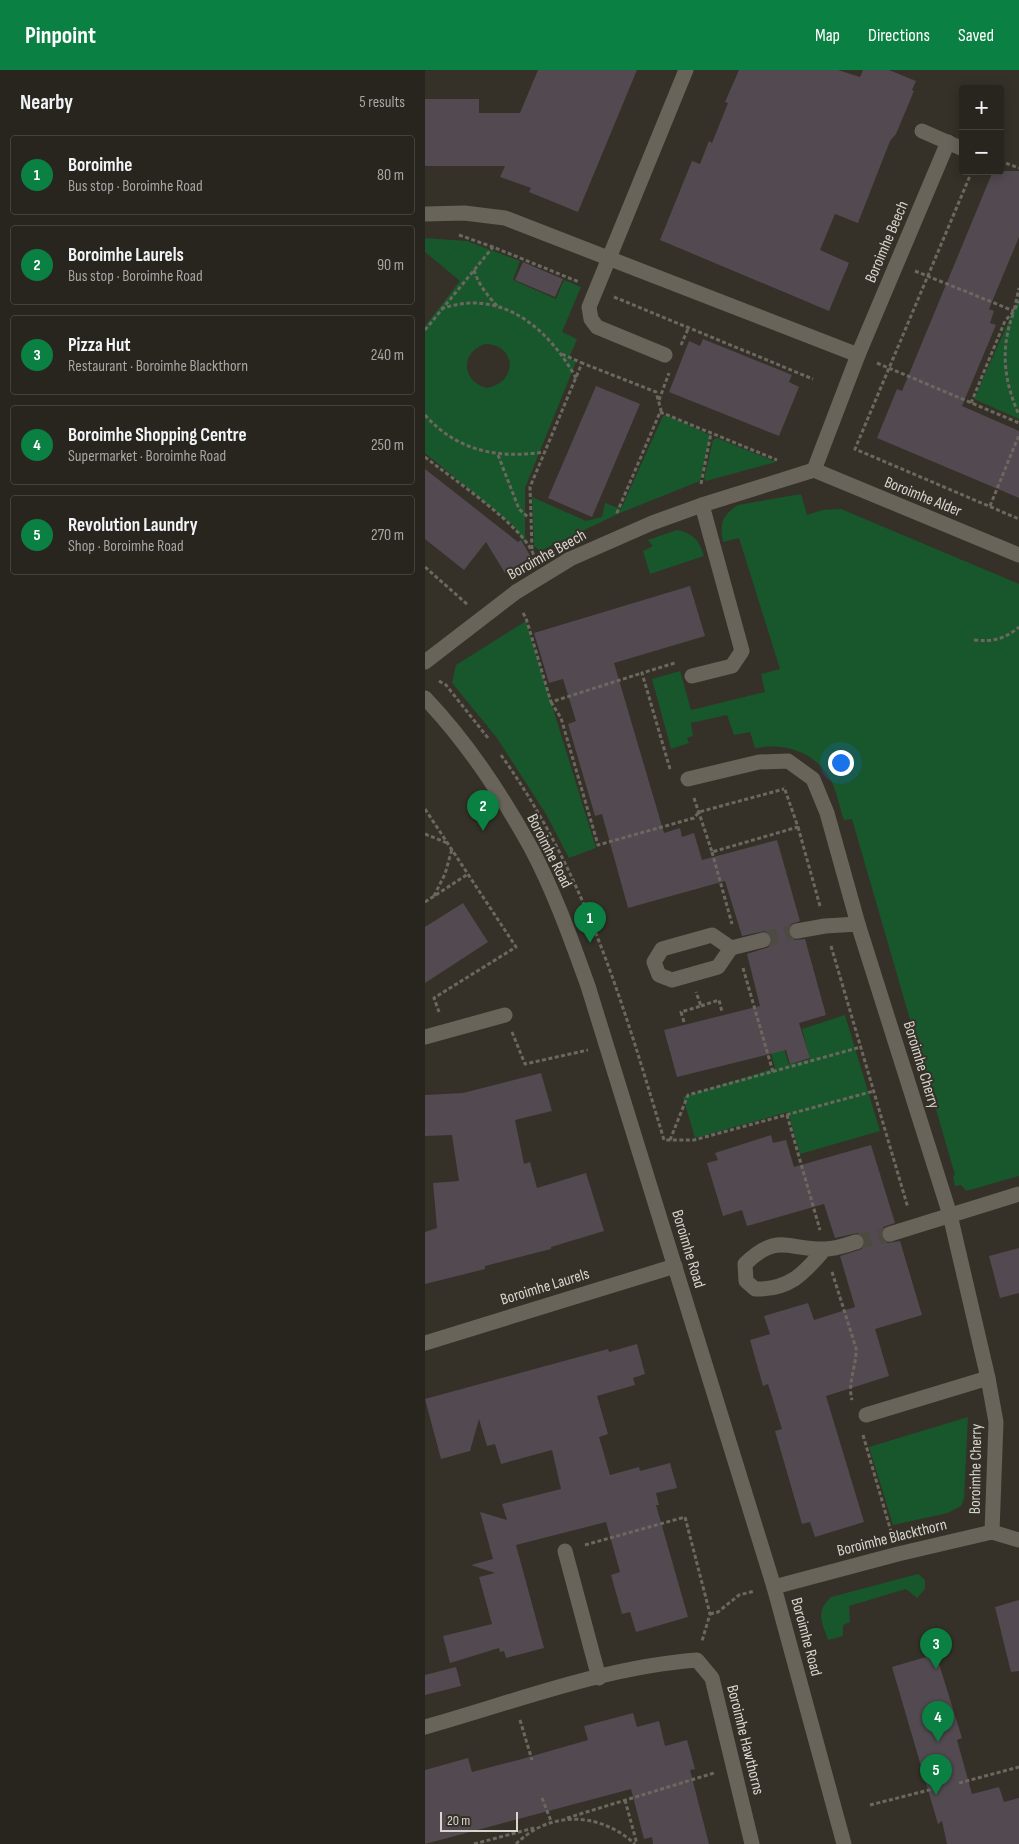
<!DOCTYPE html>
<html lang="en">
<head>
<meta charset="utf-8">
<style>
	:root { --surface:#28251e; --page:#34312b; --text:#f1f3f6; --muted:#a5a5a4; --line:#44423c; --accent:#0b8043 }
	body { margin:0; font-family:"Sofia Sans Condensed",sans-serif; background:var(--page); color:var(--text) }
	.controls { position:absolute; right:15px; top:15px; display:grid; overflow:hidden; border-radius:5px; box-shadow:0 2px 12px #0003 }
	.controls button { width:45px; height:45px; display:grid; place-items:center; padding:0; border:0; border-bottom:1px solid var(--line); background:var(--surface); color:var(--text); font:25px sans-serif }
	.scale { position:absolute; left:15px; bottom:12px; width:78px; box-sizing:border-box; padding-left:5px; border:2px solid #d7d5ce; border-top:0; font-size:14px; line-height:18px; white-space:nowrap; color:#d7d5ce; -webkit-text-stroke:4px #353128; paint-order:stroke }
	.you { position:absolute; left:415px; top:692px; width:18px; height:18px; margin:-12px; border:4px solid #fff; border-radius:50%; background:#1a73e8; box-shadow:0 0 0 8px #1a73e833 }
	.badge { display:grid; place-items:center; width:32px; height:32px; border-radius:50%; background:var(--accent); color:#fff; font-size:16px; font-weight:700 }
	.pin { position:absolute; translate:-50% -41px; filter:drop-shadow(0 1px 2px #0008) }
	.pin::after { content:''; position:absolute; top:26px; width:18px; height:15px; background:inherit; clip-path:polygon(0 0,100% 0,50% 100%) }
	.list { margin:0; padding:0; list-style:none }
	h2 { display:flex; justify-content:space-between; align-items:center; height:65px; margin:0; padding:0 20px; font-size:21px }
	h2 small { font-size:16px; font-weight:400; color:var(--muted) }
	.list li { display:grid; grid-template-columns:32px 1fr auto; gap:15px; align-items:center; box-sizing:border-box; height:80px; margin:0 10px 10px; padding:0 10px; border:1px solid var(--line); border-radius:5px }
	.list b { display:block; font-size:19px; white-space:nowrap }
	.list p { margin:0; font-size:16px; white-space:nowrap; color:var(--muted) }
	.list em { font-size:16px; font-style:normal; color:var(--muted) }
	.map { position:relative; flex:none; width:594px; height:1774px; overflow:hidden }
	header { display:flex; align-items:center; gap:30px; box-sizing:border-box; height:70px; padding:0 25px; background:var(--accent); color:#fff }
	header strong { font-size:24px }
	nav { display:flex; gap:28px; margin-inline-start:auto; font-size:18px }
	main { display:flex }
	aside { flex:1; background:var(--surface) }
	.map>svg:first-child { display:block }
	.green { fill:#18562b; fill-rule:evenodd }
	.building { fill:#534950 }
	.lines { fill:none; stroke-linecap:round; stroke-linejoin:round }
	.minor-tunnel { stroke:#4d4a41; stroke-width:15; stroke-dasharray:15 8; stroke-linecap:butt }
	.path { stroke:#6b685f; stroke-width:3; stroke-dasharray:4 2.5; stroke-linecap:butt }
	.minor { stroke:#69645a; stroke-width:15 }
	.labels { text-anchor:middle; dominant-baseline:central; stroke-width:4; stroke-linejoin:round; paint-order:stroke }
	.street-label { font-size:16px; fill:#d7d5ce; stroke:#353128 }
</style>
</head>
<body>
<header>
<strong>Pinpoint</strong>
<nav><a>Map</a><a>Directions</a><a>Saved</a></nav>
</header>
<main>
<aside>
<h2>Nearby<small>5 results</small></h2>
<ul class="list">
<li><span class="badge">1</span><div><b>Boroimhe</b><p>Bus stop · Boroimhe Road</p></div><em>80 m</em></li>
<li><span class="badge">2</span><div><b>Boroimhe Laurels</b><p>Bus stop · Boroimhe Road</p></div><em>90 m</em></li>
<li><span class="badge">3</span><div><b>Pizza Hut</b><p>Restaurant · Boroimhe Blackthorn</p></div><em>240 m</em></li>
<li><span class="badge">4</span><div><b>Boroimhe Shopping Centre</b><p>Supermarket · Boroimhe Road</p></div><em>250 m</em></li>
<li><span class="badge">5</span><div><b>Revolution Laundry</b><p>Shop · Boroimhe Road</p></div><em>270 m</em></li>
</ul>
</aside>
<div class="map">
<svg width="594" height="1774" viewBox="0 0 594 1774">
	<rect width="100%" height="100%" fill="#353128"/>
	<g class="green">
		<path d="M0,168L42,171L95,191L88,210L131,229L139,210L156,217L137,262L152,269L144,288L151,292L100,418V474L89,456L0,383V256L35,211L0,182ZM60,274C91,274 94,312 62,318C37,312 34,283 60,274Z"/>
		<polygon points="594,228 594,349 549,329"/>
		<polygon points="241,345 283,364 285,367 275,411 195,443 115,481 109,476 107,427 161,451 177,447 180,433 196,439 238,346"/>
		<polygon points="292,368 351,392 281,411 279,409 288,370"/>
		<path d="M376,424L382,445L397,440L416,439L594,514V1106L541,1121L536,1115L530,1116L528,1106L530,1105L427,749L419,750C414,737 412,720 405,709C389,681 360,673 330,678L325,662L309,665L302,645L266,653L268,666L262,668L264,673L246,679L227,609L255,601L266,640L340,622L336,604L355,599L314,468L298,472C295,454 296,446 313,435Z"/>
		<path d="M252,460C269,464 274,470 279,486L225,504L218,481L228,476L223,470Z"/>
		<polygon points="101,551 171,778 144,788 121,744 72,668 27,613 31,595"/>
		<polygon points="420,945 455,1061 375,1084 363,1042 270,1068 258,1027 350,998 343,971 355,968 364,994 385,989 377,959"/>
		<polygon points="543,1347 539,1429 536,1436 523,1443 468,1455 444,1377"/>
		<path d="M493,1504L500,1510V1519L492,1528L481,1519L424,1536L425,1552L418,1555V1566L403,1570C397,1551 390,1542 406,1527Z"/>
	</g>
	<g class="building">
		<polygon points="113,0 212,0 153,142 104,122 106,118 75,107 80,96 0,96 0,29 54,29 54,43 95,43"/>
		<polygon points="314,0 413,0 435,7 438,0 464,0 491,11 487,20 489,21 471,64 465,71 433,153 410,144 395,180 424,193 404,241 235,170 267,91 275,94 284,71 287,73 303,33 300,32"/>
		<polygon points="568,101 594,101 594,167 564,239 569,241 565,253 571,255 537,336 594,361 594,428 452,368 472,319 477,321"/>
		<polygon points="98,192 138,209 130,227 90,210"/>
		<polygon points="278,269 367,305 364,312 374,317 354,366 244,322 264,271 275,276"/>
		<polygon points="171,316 215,334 167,447 123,428"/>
		<polygon points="0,399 93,472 96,470 106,487 80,503 61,472 39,500 0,469"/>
		<polygon points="265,516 280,566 189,593 239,763 255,758 257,767 269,763 277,790 352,770 375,851 366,854 363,863 369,870 380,869 401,945 374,953 385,988 365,994 361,980 252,1007 239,960 335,936 322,884 344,877 347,867 340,861 317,866 300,811 203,838 177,744 170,746 143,654 151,651 138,609 124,613 109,563"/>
		<polygon points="38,833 63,872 0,913 0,857"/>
		<polygon points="116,1003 127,1041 90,1050 99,1094 105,1092 112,1118 161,1103 179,1161 126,1177 126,1179 60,1196 60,1199 0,1214 0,1162 12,1158 8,1113 34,1111 27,1065 0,1066 0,1025 38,1023"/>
		<polygon points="346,1065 348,1073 361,1070 369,1097 446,1075 470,1153 458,1157 456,1166 462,1173 475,1171 497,1245 450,1259 464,1306 401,1326 439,1452 390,1467 385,1452 377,1454 350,1361 357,1359 343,1314 338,1316 325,1270 345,1264 339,1246 383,1233 389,1250 430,1237 415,1186 437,1179 440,1170 433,1163 410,1168 399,1134 322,1156 317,1140 298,1146 282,1093 293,1090 290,1083"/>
		<polygon points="594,1178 594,1223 575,1228 564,1186"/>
		<polygon points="212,1274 220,1304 208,1308 210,1315 172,1326 183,1364 174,1367 185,1405 214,1397 215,1401 245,1393 252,1418 231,1423 234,1435 231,1435 263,1547 211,1562 205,1542 197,1544 186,1505 195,1502 181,1452 91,1475 119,1578 81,1588 79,1581 75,1582 74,1578 25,1593 18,1566 67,1554 54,1507 70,1503 46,1495 68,1489 55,1442 82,1450 77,1434 136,1419 127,1380 76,1394 70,1374 62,1376 54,1349 45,1381 16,1389 0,1329 183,1279 184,1282"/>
		<polygon points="594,1530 594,1601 586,1602 570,1537"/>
		<polygon points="511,1584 537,1668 532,1670 547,1724 574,1717 579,1732 594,1728 594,1774 522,1774 517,1751 513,1754 467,1597"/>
		<polygon points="31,1597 36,1616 0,1625 0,1605"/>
		<polygon points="208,1643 212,1657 234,1651 240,1676 262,1670 270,1699 265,1700 284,1774 228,1774 227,1767 219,1769 206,1719 0,1774 0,1700 43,1688 47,1702 97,1689 163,1670 159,1656"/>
	</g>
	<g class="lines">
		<g class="minor-tunnel">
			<polyline points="338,870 372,861"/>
			<polyline points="431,1172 465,1164"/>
		</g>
		<g class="path">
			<polyline points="575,91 594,98"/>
			<polyline points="547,101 430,379 594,449"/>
			<polyline points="34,165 68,177 154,212"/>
			<path d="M49,200C54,216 63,226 74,238"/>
			<polyline points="490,201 589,241"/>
			<polyline points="189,227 388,309"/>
			<path d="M16,239C76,217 124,259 151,308"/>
			<polyline points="590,239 594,231"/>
			<path d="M588,244C575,280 579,311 594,345"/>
			<polyline points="0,260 68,177"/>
			<polyline points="256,275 263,259"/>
			<polyline points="137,284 157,293"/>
			<polyline points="452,293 594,353"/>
			<polyline points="234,330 244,303"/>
			<polyline points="546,333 580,251 589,241 594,218"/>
			<polyline points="235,342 352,390"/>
			<path d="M0,345C32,381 73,389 119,382"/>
			<polyline points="73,385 94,439 104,448"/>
			<path d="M0,387C26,408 100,457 109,486"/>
			<polyline points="276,414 286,363"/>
			<polyline points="565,436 594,365"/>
			<polyline points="107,479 105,417 157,293 231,322 236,340 191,445"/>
			<polyline points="0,497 43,535"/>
			<polyline points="98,543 101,548 126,632 217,603"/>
			<path d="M549,570C568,572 580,569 594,557"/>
			<polyline points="14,611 21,615 63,668"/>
			<polyline points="126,632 136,648 173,775 269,748 274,742 359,719"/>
			<path d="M76,685C160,803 198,933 239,1070H269L449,1021"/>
			<polyline points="245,699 217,603 250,593"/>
			<polyline points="269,728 287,782 373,757 359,717"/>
			<polyline points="0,739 91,877 9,928 14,942"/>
			<polyline points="373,757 395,836"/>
			<polyline points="0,764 22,773"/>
			<polyline points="287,782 307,854"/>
			<polyline points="9,826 20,804 27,779"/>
			<polyline points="0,832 43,804"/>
			<polyline points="406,876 483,1138"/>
			<polyline points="318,898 348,1002"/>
			<polyline points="276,936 294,930 297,942"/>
			<polyline points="259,952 256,942 276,936 271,922"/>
			<polyline points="87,962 100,994 163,980"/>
			<polyline points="362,1045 395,1160"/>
			<polyline points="245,1070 263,1025 436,977"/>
			<path d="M407,1202L431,1278C432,1296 422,1312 427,1330"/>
			<polyline points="438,1365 467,1465"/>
			<polyline points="160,1475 260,1447 285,1544 277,1571"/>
			<polyline points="285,1544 293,1542 314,1525 330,1521"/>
			<polyline points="95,1650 107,1690"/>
			<polyline points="534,1713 594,1697"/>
			<polyline points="117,1728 126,1751"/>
			<polyline points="200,1730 212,1774"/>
			<polyline points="445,1735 508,1719"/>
			<polyline points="142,1748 289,1703"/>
			<polyline points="49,1774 109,1758"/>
			<path d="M91,1774C125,1740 175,1742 210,1774"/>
		</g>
		<g class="minor">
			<polyline points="497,61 538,79"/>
			<polyline points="0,144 39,143 80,148 433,285"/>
			<polyline points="240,285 172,257 166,249 164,237 261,0"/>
			<polyline points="389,400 594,485"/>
			<polyline points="0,592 91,522 145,489 227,453 277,435 389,400 433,285 523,72"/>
			<polyline points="267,606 307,596 317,581 277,435"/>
			<path d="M0,628C41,671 77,725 106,778C129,821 146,869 163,916L349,1517L419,1774"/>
			<polyline points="263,709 334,692 363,691 388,709 402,743 433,854 525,1145 563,1308 571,1352 567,1462"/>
			<polyline points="372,861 400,856 433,854"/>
			<polyline points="306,878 287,865 237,879 229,892 234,905 247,910 293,897 306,878 338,870"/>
			<polyline points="0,967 80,945"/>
			<polyline points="465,1164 594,1124"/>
			<path d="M400,1179C379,1203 365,1220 330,1219L321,1211L320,1194C353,1162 362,1180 400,1179C410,1179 421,1175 431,1172"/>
			<polyline points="0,1273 250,1196"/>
			<polyline points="441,1345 563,1308"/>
			<polyline points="140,1481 174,1608"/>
			<polyline points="349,1517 473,1484 567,1462 594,1470"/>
			<path d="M0,1657C89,1632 179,1597 272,1590L287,1608L327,1774"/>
		</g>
	</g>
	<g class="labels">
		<g class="street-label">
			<text transform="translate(462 172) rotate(-67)">Boroimhe Beech</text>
			<text transform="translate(498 427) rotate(22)">Boroimhe Alder</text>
			<text transform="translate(122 485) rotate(-29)">Boroimhe Beech</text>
			<text transform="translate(124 781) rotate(63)">Boroimhe Road</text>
			<text transform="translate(496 995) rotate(73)">Boroimhe Cherry</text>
			<text transform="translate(263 1179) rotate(73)">Boroimhe Road</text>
			<text transform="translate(120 1217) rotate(-17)">Boroimhe Laurels</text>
			<text transform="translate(551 1399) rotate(-89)">Boroimhe Cherry</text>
			<text transform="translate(467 1468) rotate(-14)">Boroimhe Blackthorn</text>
			<text transform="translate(381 1567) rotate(75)">Boroimhe Road</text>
			<text transform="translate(320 1670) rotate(76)">Boroimhe Hawthorns</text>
		</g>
	</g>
</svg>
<div class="controls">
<button>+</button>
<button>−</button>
</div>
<div class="scale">20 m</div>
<div class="you"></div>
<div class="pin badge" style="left:165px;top:873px">1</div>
<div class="pin badge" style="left:58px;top:761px">2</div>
<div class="pin badge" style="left:511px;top:1599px">3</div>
<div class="pin badge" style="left:513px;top:1672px">4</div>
<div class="pin badge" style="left:511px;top:1725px">5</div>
</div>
</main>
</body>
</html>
